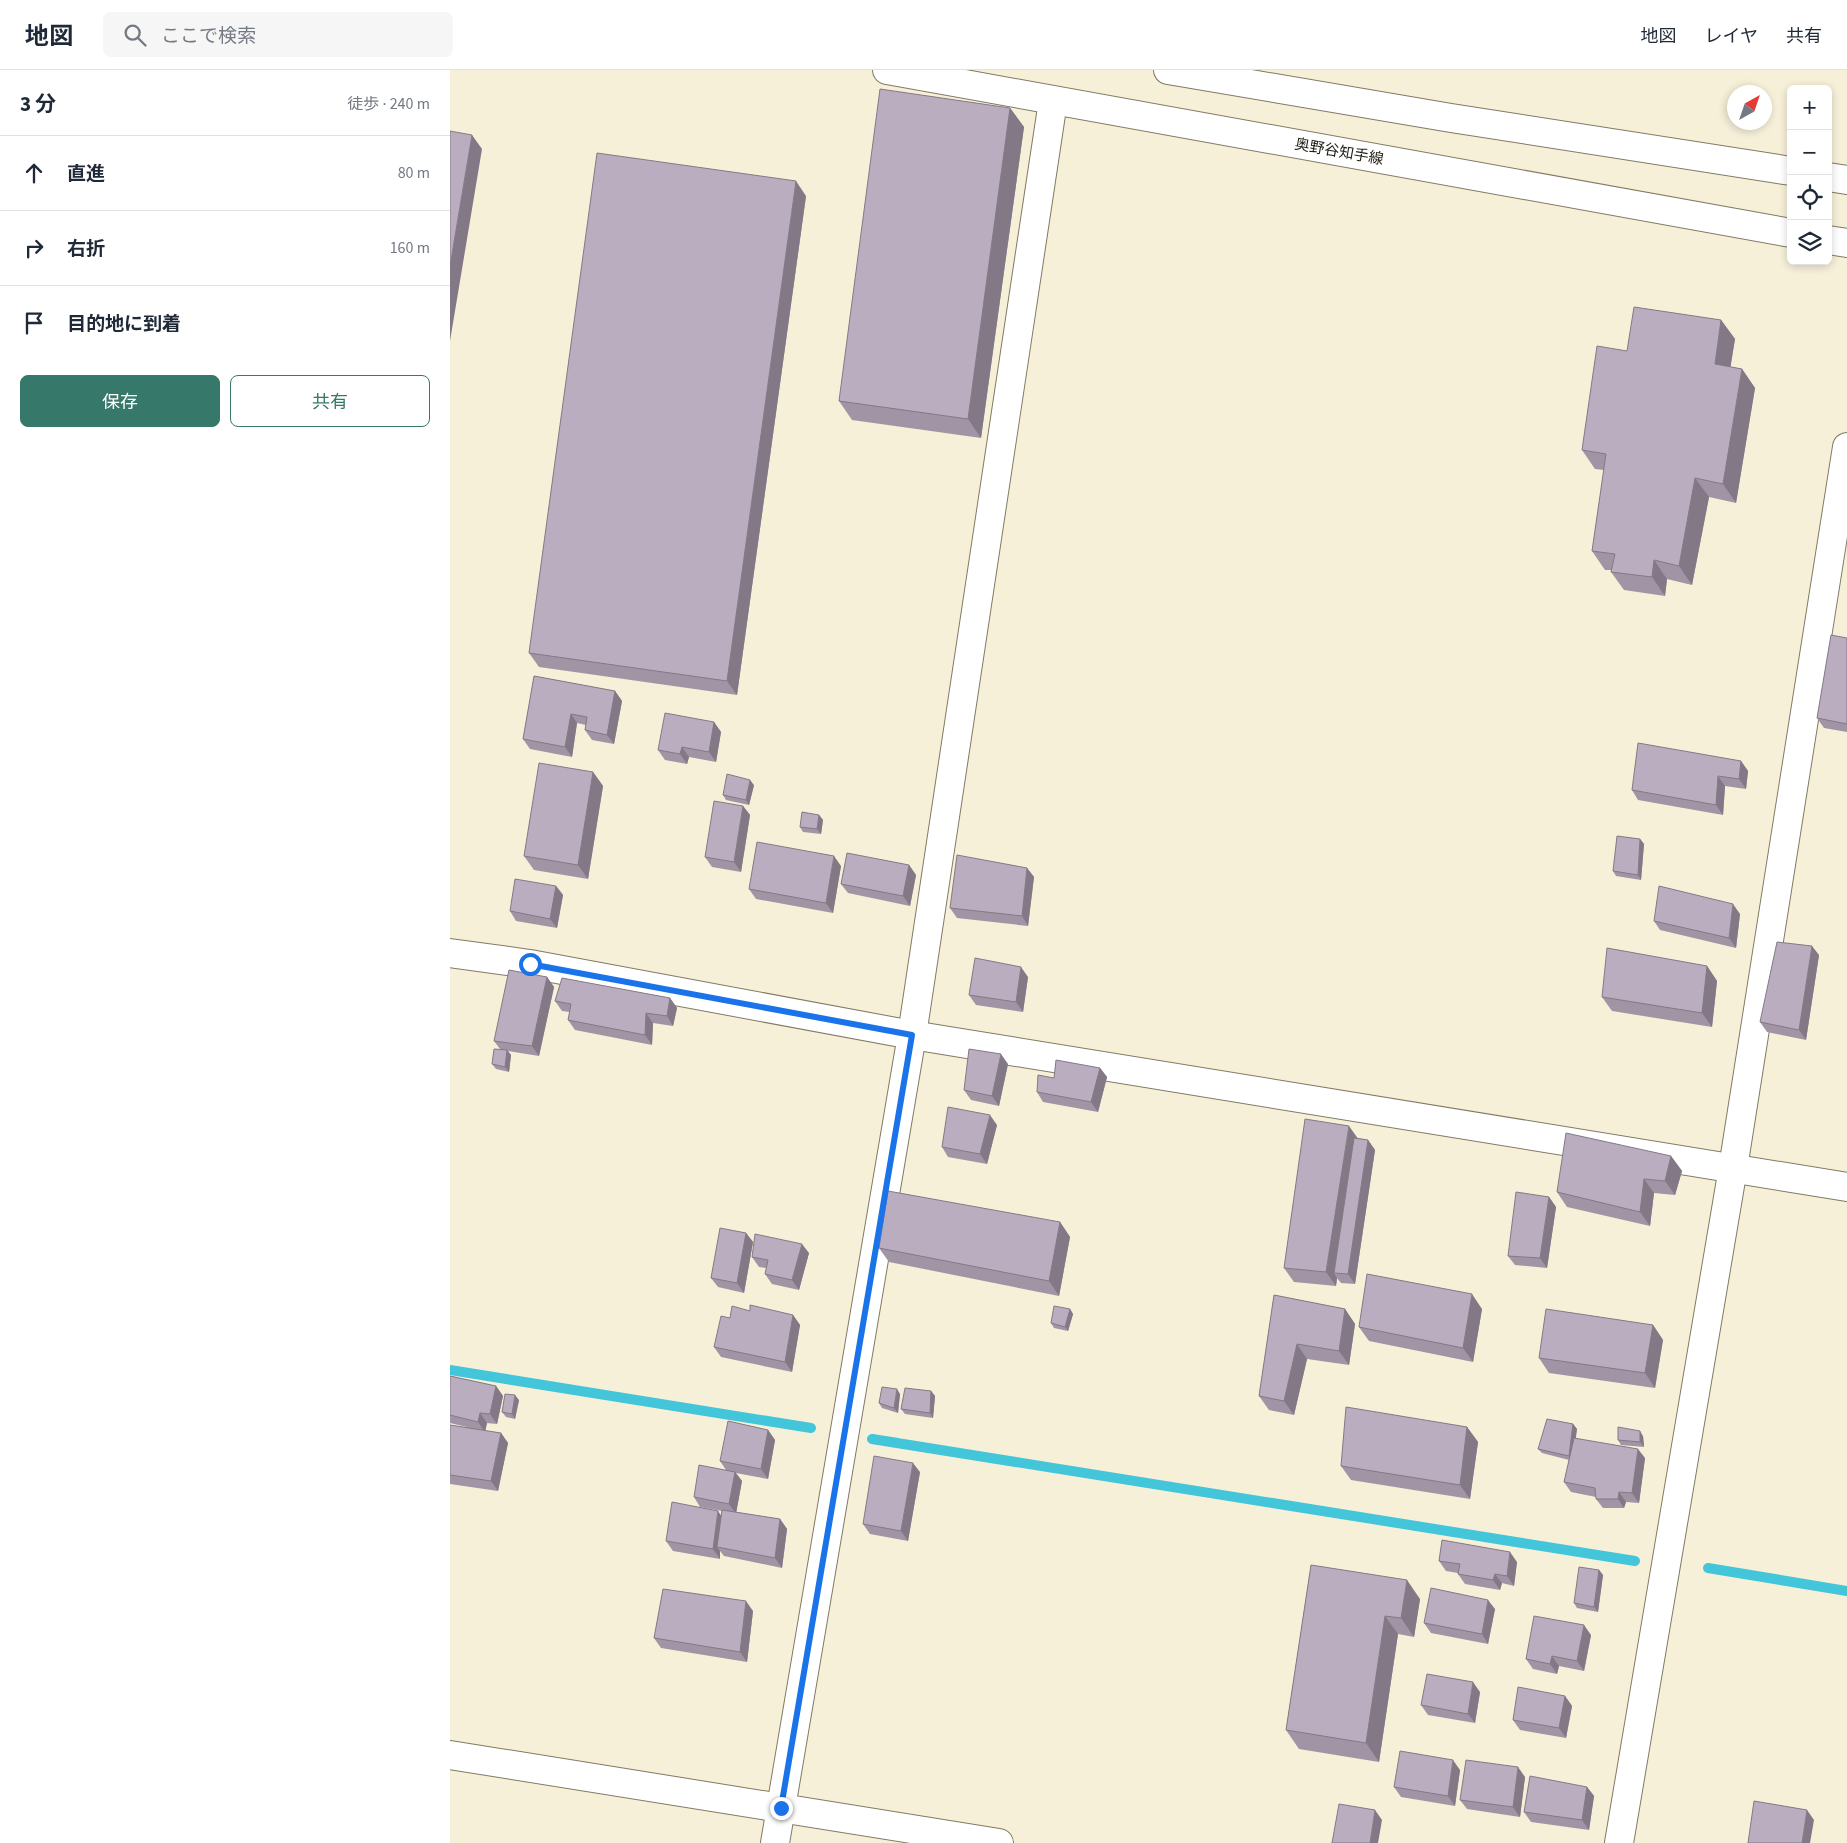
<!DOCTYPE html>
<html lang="ja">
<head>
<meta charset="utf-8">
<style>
	:root { --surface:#fff; --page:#f6f6f7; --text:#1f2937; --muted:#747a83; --line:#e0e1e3; --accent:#367869 }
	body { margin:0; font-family:"Source Sans 3","Noto Sans JP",sans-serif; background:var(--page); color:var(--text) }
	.controls { position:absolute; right:15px; top:15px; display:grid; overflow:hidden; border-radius:8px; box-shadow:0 2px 8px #0003 }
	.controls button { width:45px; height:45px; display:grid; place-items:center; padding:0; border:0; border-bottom:1px solid var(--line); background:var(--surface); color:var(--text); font:25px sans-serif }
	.compass { position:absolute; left:1277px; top:15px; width:45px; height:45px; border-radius:50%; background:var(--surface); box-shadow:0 2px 8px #0003; rotate:40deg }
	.stop { position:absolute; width:15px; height:15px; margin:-11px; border:4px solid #1a73e8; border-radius:50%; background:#fff }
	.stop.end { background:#1a73e8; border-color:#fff; box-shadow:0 1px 5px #0008 }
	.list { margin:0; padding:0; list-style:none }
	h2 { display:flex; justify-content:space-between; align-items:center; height:65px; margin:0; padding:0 20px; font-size:21px }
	h2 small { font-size:16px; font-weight:400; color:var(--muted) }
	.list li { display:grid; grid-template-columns:32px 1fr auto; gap:15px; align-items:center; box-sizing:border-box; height:75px; padding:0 20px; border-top:1px solid var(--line) }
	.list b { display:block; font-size:19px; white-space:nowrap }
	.list em { font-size:16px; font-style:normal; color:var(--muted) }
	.actions { display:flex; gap:10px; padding:15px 20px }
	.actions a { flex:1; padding:11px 0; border:1px solid var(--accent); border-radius:8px; text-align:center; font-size:18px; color:var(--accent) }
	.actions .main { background:var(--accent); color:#fff }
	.icon { flex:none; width:28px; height:28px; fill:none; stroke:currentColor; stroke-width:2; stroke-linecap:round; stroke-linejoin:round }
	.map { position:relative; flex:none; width:1397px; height:1773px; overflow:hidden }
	header { display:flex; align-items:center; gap:30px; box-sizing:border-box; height:70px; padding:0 25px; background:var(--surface); border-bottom:1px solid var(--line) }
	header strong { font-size:24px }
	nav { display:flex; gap:28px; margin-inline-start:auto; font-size:18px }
	.search { width:350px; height:45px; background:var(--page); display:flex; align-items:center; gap:12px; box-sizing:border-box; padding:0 18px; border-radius:8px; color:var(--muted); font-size:19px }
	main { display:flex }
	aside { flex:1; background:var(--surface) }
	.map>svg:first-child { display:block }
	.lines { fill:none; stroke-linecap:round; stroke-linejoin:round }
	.stream { stroke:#43c5da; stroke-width:10 }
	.tertiary-casing { stroke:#807a65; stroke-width:30 }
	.secondary-casing { stroke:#807a65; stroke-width:30 }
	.tertiary { stroke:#fff; stroke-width:28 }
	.secondary { stroke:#fff; stroke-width:28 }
	.wall { fill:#a195a5 }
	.shaded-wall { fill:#837986 }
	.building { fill:#bbadc0; stroke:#837986 }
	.route { stroke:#1a73e8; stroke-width:6 }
	.labels { text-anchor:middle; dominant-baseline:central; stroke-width:4; stroke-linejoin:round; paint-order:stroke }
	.street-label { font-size:15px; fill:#1f1d15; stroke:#fff }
</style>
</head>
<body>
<header>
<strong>地図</strong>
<div class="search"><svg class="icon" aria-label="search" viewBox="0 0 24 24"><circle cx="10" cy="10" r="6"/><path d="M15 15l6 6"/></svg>ここで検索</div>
<nav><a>地図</a><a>レイヤ</a><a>共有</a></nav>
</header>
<main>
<aside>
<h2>3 分<small>徒歩 · 240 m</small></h2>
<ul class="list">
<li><svg class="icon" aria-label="ahead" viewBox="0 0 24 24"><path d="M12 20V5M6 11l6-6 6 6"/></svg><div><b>直進</b></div><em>80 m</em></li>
<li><svg class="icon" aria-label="right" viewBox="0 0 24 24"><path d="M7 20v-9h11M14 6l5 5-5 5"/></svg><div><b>右折</b></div><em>160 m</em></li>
<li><svg class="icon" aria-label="arrive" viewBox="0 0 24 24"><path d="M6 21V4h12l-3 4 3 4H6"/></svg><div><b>目的地に到着</b></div></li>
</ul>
<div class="actions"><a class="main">保存</a><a>共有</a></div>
</aside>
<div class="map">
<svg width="1397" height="1773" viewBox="0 0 1397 1773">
	<rect width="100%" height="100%" fill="#f6f0d9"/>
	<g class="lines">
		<g class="stream">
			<polyline points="0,1300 361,1358"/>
			<polyline points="448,1373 422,1369 1185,1491"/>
			<polyline points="1258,1498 1397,1521"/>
		</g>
		<defs>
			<g id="tertiary">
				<polyline points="0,883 80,894 462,965 1397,1117"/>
				<polyline points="0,1685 549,1773"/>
				<polyline points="325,1773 462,965 603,31"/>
				<polyline points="1169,1773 1283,1098 1397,377"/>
			</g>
			<g id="secondary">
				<polyline points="437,0 1341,163"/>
				<polyline points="718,0 1001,48 1341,101"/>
				<polyline points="1378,107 1397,110"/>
				<polyline points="1378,170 1397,173"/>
			</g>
		</defs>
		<use href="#tertiary" class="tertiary-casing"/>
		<use href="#secondary" class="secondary-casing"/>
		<use href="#tertiary" class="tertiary"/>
		<use href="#secondary" class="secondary"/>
	</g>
	<g class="wall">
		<polygon points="560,38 574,57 531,368 402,350 389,331"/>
		<polygon points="356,126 287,625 89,597 79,583"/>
		<polygon points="1271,250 1285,269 1280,297 1292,299 1305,318 1286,433 1259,427 1242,515 1217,509 1215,526 1174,520 1161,502 1162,500 1155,500 1142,481 1154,400 1145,399 1132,380 1177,281"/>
		<polygon points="1397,568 1397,662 1374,658 1367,648"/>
		<polygon points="84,606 165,621 172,631 164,674 142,670 135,660 136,655 127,653 122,687 80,679 73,669"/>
		<polygon points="264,652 271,662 266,692 239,687 237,694 215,690 208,680"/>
		<polygon points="1291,691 1298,701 1296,719 1275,716 1273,745 1188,730 1182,720"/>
		<polygon points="143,702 153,716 138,809 84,800 74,786"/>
		<polygon points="304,715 299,735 276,730 273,725"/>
		<polygon points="293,736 300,745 291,802 262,797 255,787"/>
		<polygon points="369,745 373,750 371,764 353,762 350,757"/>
		<polygon points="1190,769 1194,774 1191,810 1166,806 1163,801"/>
		<polygon points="459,795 466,805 460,836 398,823 391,814"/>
		<polygon points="391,796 383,843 306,829 299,819"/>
		<polygon points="577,798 584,807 578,856 507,848 500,838"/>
		<polygon points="106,816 113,825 107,858 66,851 60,841"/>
		<polygon points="1290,844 1286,878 1210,860 1204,851"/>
		<polygon points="1369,885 1356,970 1317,962 1310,952"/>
		<polygon points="1257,896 1267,911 1262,957 1162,941 1152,927"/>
		<polygon points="97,907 104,917 89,986 58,981 61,985 59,1002 46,999 42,994 50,979 44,971"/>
		<polygon points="578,907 573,942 526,935 519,925"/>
		<polygon points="220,928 227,938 223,956 203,953 202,975 125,960 118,950 120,942 112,941 105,931"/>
		<polygon points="558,994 549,1036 521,1030 514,1020"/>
		<polygon points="650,998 657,1007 648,1042 593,1032 587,1022 604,1008"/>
		<polygon points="547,1055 537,1094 498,1087 492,1077"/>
		<polygon points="908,1068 918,1070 925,1080 905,1214 891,1213 887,1208 886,1216 844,1212 834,1198"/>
		<polygon points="1221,1086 1232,1101 1225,1125 1204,1123 1200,1156 1117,1137 1107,1122"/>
		<polygon points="1099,1127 1106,1137 1097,1198 1065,1195 1058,1186"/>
		<polygon points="610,1152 620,1167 609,1226 439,1192 429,1178"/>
		<polygon points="296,1163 303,1172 294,1223 268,1217 261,1208"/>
		<polygon points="359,1183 349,1220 322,1214 315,1204 317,1198 309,1197 302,1187"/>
		<polygon points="824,1225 895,1239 905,1254 899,1295 857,1289 844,1345 819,1340 809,1326"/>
		<polygon points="620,1239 623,1244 618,1261 604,1258 601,1253"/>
		<polygon points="1032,1239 1023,1292 919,1271 909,1257"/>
		<polygon points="300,1241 343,1245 350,1255 342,1302 271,1287 264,1277"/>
		<polygon points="1203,1255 1213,1270 1205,1318 1099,1303 1089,1288"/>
		<polygon points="0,1306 46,1316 53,1326 47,1354 37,1353 35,1361 51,1363 58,1373 48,1421 0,1414 0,1355 21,1358 0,1353"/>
		<polygon points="481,1321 485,1326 483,1348 455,1344 451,1339"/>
		<polygon points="450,1324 448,1343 432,1338 429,1333"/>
		<polygon points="69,1330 65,1349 56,1347 52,1342"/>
		<polygon points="1123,1354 1127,1359 1125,1368 1195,1388 1189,1433 1176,1432 1174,1438 1153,1438 1146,1429 1146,1427 1121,1422 1114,1412 1119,1390 1092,1383 1088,1379"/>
		<polygon points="1017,1357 1028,1372 1020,1429 901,1410 891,1396"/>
		<polygon points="318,1360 325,1370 318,1409 286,1403 292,1411 286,1442 330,1449 337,1459 332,1498 274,1486 270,1481 270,1489 223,1481 216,1471 271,1446 272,1441 250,1437 244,1427 276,1400 270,1391"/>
		<polygon points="1193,1366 1194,1377 1171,1375 1168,1370"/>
		<polygon points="470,1402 458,1471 420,1464 413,1454"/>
		<polygon points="989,1491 1067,1492 1064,1516 1052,1513 1050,1520 1015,1514 1008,1504 1008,1503 996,1501"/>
		<polygon points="861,1495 970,1529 964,1567 948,1564 929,1692 849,1679 836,1660"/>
		<polygon points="1149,1500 1153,1505 1148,1542 1127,1538 1124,1533"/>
		<polygon points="1045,1539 1038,1574 981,1563 974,1553"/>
		<polygon points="303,1541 297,1592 211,1578 204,1568"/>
		<polygon points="1141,1565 1134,1601 1109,1596 1107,1604 1083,1599 1076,1589"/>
		<polygon points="1030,1622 1025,1653 978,1645 971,1635"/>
		<polygon points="1115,1626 1122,1636 1116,1668 1070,1660 1063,1650"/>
		<polygon points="1010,1700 1005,1736 951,1727 944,1717"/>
		<polygon points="1075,1707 1070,1747 1017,1739 1010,1730"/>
		<polygon points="1137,1717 1144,1726 1139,1760 1081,1752 1074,1742"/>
	</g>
	<g class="shaded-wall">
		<polygon points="560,38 574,57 531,368 518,349"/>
		<polygon points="22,65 32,79 0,271 0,196"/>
		<polygon points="346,111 356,126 287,625 277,611"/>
		<polygon points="1271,250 1285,269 1278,313 1265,294"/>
		<polygon points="1292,299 1305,318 1286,433 1273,414"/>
		<polygon points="1245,408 1259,427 1242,515 1229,496"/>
		<polygon points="1204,490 1217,509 1215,526 1202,507"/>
		<polygon points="165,621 172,631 164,674 157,665"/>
		<polygon points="121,644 127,653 122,687 115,677"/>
		<polygon points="264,652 271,662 266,692 259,682"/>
		<polygon points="232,677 239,687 237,694 230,684"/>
		<polygon points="1291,691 1298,701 1296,719 1289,709"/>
		<polygon points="143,702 153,716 138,809 128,795"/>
		<polygon points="1268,706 1275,716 1273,745 1266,735"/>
		<polygon points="300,710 304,715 299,735 296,730"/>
		<polygon points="293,736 300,745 291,802 284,792"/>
		<polygon points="369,745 373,750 371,764 367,759"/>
		<polygon points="1190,769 1194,774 1191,810 1188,805"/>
		<polygon points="384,786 391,796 383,843 376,833"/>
		<polygon points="459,795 466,805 460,836 453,826"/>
		<polygon points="577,798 584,807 578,856 572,846"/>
		<polygon points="106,816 113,825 107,858 100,849"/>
		<polygon points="1283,834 1290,844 1286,878 1279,868"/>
		<polygon points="1362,876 1369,885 1356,970 1349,960"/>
		<polygon points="1257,896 1267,911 1262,957 1252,943"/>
		<polygon points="571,897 578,907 573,942 566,932"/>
		<polygon points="97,907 104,917 89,986 82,976"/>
		<polygon points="220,928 227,938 223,956 217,946"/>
		<polygon points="196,943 203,953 202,975 195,965"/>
		<polygon points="57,980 61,985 59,1002 55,997"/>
		<polygon points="551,984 558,994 549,1036 542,1026"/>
		<polygon points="650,998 657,1007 648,1042 641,1032"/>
		<polygon points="540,1045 547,1055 537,1094 530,1084"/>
		<polygon points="899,1056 909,1070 884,1203 887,1208 886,1216 876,1202"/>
		<polygon points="918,1070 925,1080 905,1214 898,1204"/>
		<polygon points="1221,1086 1232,1101 1225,1125 1215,1111"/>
		<polygon points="1194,1109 1204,1123 1200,1156 1190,1142"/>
		<polygon points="1099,1127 1106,1137 1097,1198 1090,1188"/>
		<polygon points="610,1152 620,1167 609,1226 599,1211"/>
		<polygon points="296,1163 303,1172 294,1223 287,1213"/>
		<polygon points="352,1174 359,1183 349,1220 342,1210"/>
		<polygon points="1022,1224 1032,1239 1023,1292 1013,1278"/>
		<polygon points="620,1239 623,1244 618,1261 615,1257"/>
		<polygon points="895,1239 905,1254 899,1295 889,1281"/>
		<polygon points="343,1245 350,1255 342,1302 335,1292"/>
		<polygon points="1203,1255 1213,1270 1205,1318 1195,1303"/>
		<polygon points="847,1274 857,1289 844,1345 834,1331"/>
		<polygon points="46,1316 53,1326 47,1354 40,1344"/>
		<polygon points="447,1319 450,1324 448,1343 444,1338"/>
		<polygon points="481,1321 485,1326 483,1348 480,1343"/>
		<polygon points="65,1325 69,1330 65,1349 62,1344"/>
		<polygon points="30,1343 37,1353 35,1362 28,1352"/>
		<polygon points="1123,1354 1127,1359 1123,1391 1119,1386"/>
		<polygon points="1017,1357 1028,1372 1020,1429 1010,1415"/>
		<polygon points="318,1360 325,1370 318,1409 311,1399"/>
		<polygon points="1190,1361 1193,1366 1194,1377 1190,1372"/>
		<polygon points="51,1363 58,1373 48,1421 41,1411"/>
		<polygon points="1188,1379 1195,1388 1189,1433 1182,1423"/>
		<polygon points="463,1393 470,1402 458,1471 451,1461"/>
		<polygon points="285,1402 292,1411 286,1444 279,1434"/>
		<polygon points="1169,1422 1176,1432 1174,1438 1168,1429"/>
		<polygon points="268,1441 274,1450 267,1477 270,1481 270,1489 263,1479"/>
		<polygon points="330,1449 337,1459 332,1498 325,1488"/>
		<polygon points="1060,1482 1067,1492 1064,1516 1057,1506"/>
		<polygon points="1149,1500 1153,1505 1148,1542 1144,1537"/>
		<polygon points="1045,1504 1052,1513 1050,1520 1043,1510"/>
		<polygon points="957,1510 970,1529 964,1567 951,1548"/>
		<polygon points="1038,1530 1045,1539 1038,1574 1032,1564"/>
		<polygon points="296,1531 303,1541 297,1592 290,1582"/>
		<polygon points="935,1546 948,1564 929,1692 916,1673"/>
		<polygon points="1134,1555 1141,1565 1134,1601 1127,1591"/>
		<polygon points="1102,1586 1109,1596 1107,1604 1100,1594"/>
		<polygon points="1023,1612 1030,1622 1025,1653 1018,1644"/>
		<polygon points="1115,1626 1122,1636 1116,1668 1109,1658"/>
		<polygon points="1003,1690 1010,1700 1005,1736 998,1726"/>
		<polygon points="1068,1697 1075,1707 1070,1747 1063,1737"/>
		<polygon points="1137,1717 1144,1726 1139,1760 1132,1750"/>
		<polygon points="925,1740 932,1750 928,1773 920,1773"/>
		<polygon points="1357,1740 1364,1750 1360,1773 1352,1773"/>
	</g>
	<g class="building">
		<polygon points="430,19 560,38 518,349 389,331"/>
		<polygon points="0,61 22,65 0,196"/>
		<polygon points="147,83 346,111 277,611 79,583"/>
		<polygon points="1184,237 1271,250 1265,294 1292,299 1273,414 1245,408 1229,496 1204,490 1202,507 1161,502 1165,484 1142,481 1156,384 1132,380 1147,276 1177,281"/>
		<polygon points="1381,565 1397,568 1397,654 1367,648"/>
		<polygon points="84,606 165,621 157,665 135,660 137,647 121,644 115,677 73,669"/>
		<polygon points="215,643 264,652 259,682 232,677 230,684 208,680"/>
		<polygon points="1188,673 1291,691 1289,709 1268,706 1266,735 1182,720"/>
		<polygon points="89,693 143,702 128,795 74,786"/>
		<polygon points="277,704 300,710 296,730 273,725"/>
		<polygon points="264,731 293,736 284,792 255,787"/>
		<polygon points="352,742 369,745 367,759 350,757"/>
		<polygon points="1167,766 1190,769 1188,805 1163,801"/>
		<polygon points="307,772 384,786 376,833 299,819"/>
		<polygon points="397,783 459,795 453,826 391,814"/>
		<polygon points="507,785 577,798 572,846 500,838"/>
		<polygon points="65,809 106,816 100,849 60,841"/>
		<polygon points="1209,816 1283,834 1279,868 1204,851"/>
		<polygon points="1327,872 1362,876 1349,960 1310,952"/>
		<polygon points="1157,878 1257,896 1252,943 1152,927"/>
		<polygon points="525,888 571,897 566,932 519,925"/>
		<polygon points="59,900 97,907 82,976 44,971"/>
		<polygon points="112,908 220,928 217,946 196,943 195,965 118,950 121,934 105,931"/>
		<polygon points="44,979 57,980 55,997 42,994"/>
		<polygon points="519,979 551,984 542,1026 514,1020"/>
		<polygon points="606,990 650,998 641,1032 587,1022 588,1005 604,1008"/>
		<polygon points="498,1037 540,1045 530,1084 492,1077"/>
		<polygon points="855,1049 899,1056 876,1202 834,1198"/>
		<polygon points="1116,1063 1221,1086 1215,1111 1194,1109 1190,1142 1107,1122"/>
		<polygon points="904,1068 918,1070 898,1204 884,1203"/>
		<polygon points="438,1121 610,1152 599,1211 429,1178"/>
		<polygon points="1066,1122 1099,1127 1090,1188 1058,1186"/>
		<polygon points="270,1158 296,1163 287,1213 261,1208"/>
		<polygon points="305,1164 352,1174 342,1210 315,1204 318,1190 302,1187"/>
		<polygon points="917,1204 1022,1224 1013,1278 909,1257"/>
		<polygon points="824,1225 895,1239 889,1281 847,1274 834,1331 809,1326"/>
		<polygon points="300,1235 343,1245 335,1292 264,1277 271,1246 280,1248 282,1236 300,1241"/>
		<polygon points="604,1236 620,1239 615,1257 601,1253"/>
		<polygon points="1096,1239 1203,1255 1195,1303 1089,1288"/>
		<polygon points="0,1306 46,1316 40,1344 30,1343 28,1352 0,1345"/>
		<polygon points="432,1317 447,1319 444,1338 429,1333"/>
		<polygon points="455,1318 481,1321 480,1343 451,1339"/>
		<polygon points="55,1324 65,1325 62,1344 52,1342"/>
		<polygon points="896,1337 1017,1357 1010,1415 891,1396"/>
		<polygon points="1097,1349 1123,1354 1119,1386 1088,1379"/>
		<polygon points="278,1351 318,1360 311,1399 270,1391"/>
		<polygon points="0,1355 51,1363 41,1411 0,1405"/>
		<polygon points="1168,1357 1190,1361 1190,1372 1168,1370"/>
		<polygon points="1124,1368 1188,1379 1182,1423 1169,1422 1168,1429 1146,1429 1145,1418 1114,1412"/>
		<polygon points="424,1386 463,1393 451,1461 413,1454"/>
		<polygon points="249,1395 285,1402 279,1434 244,1427"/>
		<polygon points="222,1432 268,1441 263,1479 216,1471"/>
		<polygon points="272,1440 330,1449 325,1488 267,1477"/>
		<polygon points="992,1470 1060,1482 1057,1506 1045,1504 1043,1510 1008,1504 1010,1494 989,1491"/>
		<polygon points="861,1495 957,1510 951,1548 935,1546 916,1673 836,1660"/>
		<polygon points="1129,1497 1149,1500 1144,1537 1124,1533"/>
		<polygon points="981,1518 1038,1530 1032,1564 974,1553"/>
		<polygon points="213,1519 296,1531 290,1582 204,1568"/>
		<polygon points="1084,1546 1134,1555 1127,1591 1102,1586 1100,1594 1076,1589"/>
		<polygon points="977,1604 1023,1612 1018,1644 971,1635"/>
		<polygon points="1068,1617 1115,1626 1109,1658 1063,1650"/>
		<polygon points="950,1681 1003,1690 998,1726 944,1717"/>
		<polygon points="1016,1690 1068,1697 1063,1737 1010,1730"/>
		<polygon points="1080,1706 1137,1717 1132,1750 1074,1742"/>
		<polygon points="1304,1731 1357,1740 1352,1773 1298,1773"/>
		<polygon points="889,1734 925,1740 920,1773 882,1773"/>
	</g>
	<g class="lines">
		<polyline class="route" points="80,894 462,965 331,1738"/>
	</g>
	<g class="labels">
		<g class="street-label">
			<text transform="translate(889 82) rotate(10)">奥野谷知手線</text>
		</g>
	</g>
</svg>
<div class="controls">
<button>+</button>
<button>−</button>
<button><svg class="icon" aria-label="locate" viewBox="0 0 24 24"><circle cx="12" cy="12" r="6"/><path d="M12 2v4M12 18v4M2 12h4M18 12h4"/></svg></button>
<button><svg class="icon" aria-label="layers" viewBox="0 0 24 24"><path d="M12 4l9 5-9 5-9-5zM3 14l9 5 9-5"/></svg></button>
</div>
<svg class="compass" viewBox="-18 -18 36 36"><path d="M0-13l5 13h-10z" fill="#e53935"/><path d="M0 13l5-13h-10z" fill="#747a83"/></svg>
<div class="stop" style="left:80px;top:894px"></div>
<div class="stop end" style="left:331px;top:1738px"></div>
</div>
</main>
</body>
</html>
